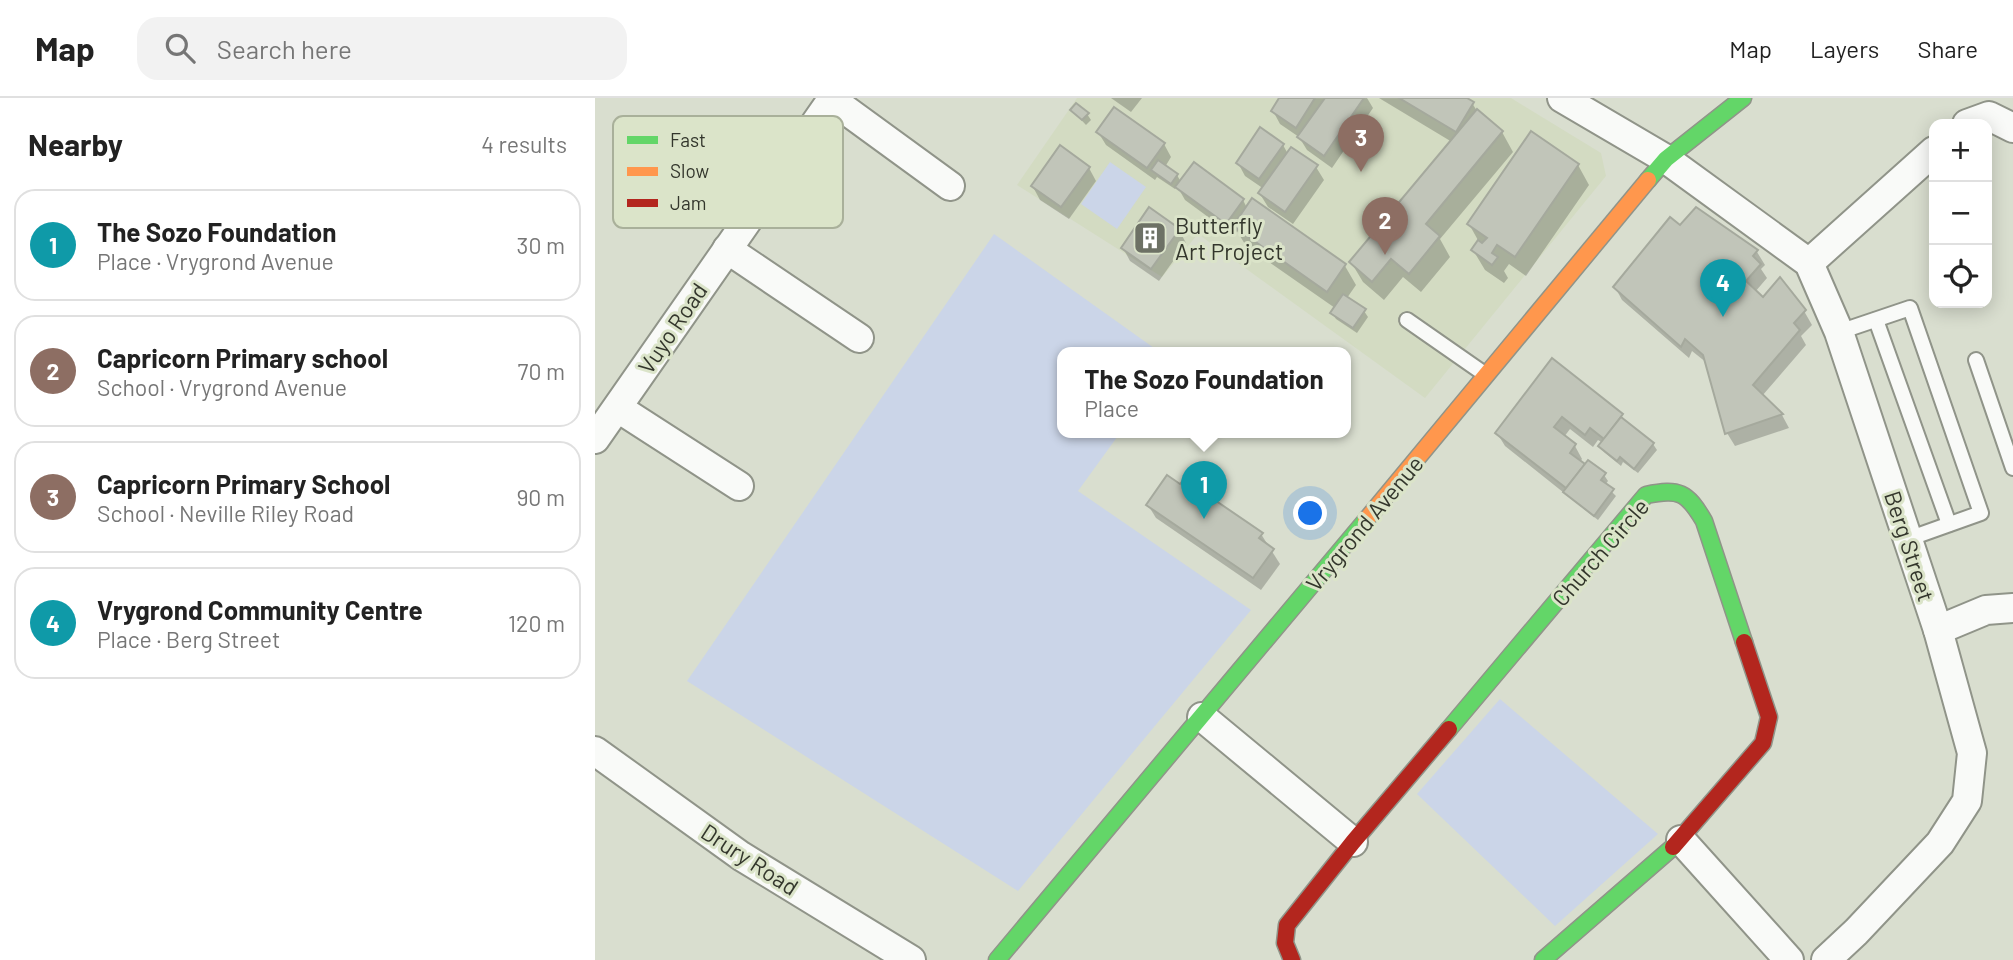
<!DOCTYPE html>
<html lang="en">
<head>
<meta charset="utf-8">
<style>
	:root { --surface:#fff; --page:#f2f2f2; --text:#222; --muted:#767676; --line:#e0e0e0; --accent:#0b8043 }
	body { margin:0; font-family:Barlow,sans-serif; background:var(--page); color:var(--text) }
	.controls { position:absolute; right:21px; top:21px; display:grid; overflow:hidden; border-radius:14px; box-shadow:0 4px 18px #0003 }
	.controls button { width:63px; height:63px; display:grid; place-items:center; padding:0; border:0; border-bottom:2px solid var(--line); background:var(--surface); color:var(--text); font:35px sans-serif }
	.you { position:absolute; left:716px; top:416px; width:24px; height:24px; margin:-18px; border:5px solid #fff; border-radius:50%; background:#1a73e8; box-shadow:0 0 0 10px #1a73e833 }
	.badge { display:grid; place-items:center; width:46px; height:46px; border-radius:50%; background:var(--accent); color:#fff; font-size:23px; font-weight:700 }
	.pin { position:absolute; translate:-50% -58px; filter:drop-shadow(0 2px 4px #0008) }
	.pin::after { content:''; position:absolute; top:37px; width:24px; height:21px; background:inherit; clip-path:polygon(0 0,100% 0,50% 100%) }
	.popup { position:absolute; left:462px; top:249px; width:294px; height:91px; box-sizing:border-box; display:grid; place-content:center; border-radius:14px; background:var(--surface); filter:drop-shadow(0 2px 5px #0005); font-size:23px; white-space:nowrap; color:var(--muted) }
	.popup b { font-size:26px; color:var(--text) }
	.popup::after { content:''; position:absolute; left:50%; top:100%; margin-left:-14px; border:14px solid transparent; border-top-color:var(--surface) }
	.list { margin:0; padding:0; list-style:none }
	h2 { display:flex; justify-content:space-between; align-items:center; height:91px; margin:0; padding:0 28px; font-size:30px }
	h2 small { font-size:23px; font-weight:400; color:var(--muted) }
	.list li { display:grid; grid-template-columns:46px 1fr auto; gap:21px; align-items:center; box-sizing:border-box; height:112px; margin:0 14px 14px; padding:0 14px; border:2px solid var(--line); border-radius:21px }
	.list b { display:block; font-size:26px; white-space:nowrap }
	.list p { margin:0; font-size:23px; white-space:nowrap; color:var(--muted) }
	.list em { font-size:23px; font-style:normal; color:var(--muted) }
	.icon { flex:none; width:38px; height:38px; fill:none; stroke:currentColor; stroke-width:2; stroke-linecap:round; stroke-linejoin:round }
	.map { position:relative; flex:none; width:1418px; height:862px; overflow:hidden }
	header { display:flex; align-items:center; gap:42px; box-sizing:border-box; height:98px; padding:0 35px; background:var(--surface); border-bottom:2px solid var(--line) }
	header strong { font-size:33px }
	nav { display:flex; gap:38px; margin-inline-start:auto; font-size:24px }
	.search { width:490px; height:63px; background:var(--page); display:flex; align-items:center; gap:18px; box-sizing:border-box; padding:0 24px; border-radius:21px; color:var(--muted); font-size:26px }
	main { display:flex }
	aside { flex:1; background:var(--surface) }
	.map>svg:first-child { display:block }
	.built { fill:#d3dbc2 }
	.green { fill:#cbd5e8 }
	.shadow { fill:#0003 }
	.building { fill:#c1c5b9; stroke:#a5a99d; stroke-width:2 }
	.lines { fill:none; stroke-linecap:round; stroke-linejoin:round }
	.lane-casing { stroke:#909489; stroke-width:18 }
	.street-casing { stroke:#909489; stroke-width:32 }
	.fast-casing { stroke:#909489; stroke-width:19 }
	.slow-casing { stroke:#909489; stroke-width:19 }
	.jam-casing { stroke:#909489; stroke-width:19 }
	.lane { stroke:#f9faf8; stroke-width:14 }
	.street { stroke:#f9faf8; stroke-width:28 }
	.fast { stroke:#63d668; stroke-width:16 }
	.slow { stroke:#ff974d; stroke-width:16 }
	.jam { stroke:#b3261e; stroke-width:16 }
	.labels { text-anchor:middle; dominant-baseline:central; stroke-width:6; stroke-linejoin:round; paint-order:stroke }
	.poi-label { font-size:23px; fill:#33362c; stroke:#dbe4c9; text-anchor:start }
	.street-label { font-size:23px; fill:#33362c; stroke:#dbe4c9 }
	.key { fill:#dbe4c9; stroke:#a9b09a; stroke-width:2 }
	.key-label { font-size:19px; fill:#33362c }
</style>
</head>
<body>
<header>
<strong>Map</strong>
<div class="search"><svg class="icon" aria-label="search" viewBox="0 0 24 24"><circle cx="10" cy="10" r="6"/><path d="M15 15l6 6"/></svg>Search here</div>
<nav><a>Map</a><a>Layers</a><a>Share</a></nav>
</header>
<main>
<aside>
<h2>Nearby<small>4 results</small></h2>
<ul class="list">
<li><span class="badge" style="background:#0f9aa8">1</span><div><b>The Sozo Foundation</b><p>Place · Vrygrond Avenue</p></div><em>30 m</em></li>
<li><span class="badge" style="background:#8d6e63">2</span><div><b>Capricorn Primary school</b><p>School · Vrygrond Avenue</p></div><em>70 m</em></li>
<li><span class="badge" style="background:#8d6e63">3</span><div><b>Capricorn Primary School</b><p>School · Neville Riley Road</p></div><em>90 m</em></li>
<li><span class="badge" style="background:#0f9aa8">4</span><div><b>Vrygrond Community Centre</b><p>Place · Berg Street</p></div><em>120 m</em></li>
</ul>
</aside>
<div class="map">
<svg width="1418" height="862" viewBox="0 0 1418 862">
	<rect width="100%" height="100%" fill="#d9decf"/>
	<polygon class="built" points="482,0 916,0 1006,55 1011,78 830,300 603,136 567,179 422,87"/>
	<g class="green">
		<polygon points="515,64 551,89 522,131 486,106"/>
		<polygon points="399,136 566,255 467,255 467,335 525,335 483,393 656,512 423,793 92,583"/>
		<polygon points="905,601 1063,736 960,828 822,696"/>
	</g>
	<g class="shadow">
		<polygon points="516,0 547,0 536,14"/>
		<polygon points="686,0 772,0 778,10 737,70 712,52 704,39 685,26 678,13"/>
		<polygon points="784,0 868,0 877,5 882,13 907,34 918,54 845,141 855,159 826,194 808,179 789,202 768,184 756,164 857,44"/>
		<polygon points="477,12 492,16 496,22 491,27"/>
		<polygon points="503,34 569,46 576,59 570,69 582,77 586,84 648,102 652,110 750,168 761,187 752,200 769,213 773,219 762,235 741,221 737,215 740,210 651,148 642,133 639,138 590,102 582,88 580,91 562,79 560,82 511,47"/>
		<polygon points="688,47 693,56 721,69 729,82 698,126 673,109 665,96 669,91 650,78 643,65"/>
		<polygon points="983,67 994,87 931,178 914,166 909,173 913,180 909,185 890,172 878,152 884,144 874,126"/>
		<polygon points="494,70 501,83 474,121 445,102 438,89"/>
		<polygon points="1101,111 1162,154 1170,167 1166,171 1172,180 1160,194 1169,201 1209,213 1217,227 1206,238 1211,247 1167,298 1187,317 1194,330 1140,348 1132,335 1112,265 1097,253 1094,260 1027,202 1020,189 1086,129"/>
		<polygon points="584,132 591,145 564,183 535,163 528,150"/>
		<polygon points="958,263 1026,317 1030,324 1058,346 1062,352 1043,375 1028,364 1026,368 1009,354 1005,348 1008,345 1003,342 998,349 975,331 969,339 980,348 987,361 984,365 1009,377 1013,383 1010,387 1021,398 1003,422 910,348 902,335"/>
		<polygon points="553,407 666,436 685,466 666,492 561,420"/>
	</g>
	<g class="building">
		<polygon points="684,0 720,0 701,30 676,13"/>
		<polygon points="730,0 769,0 729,58 702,39"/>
		<polygon points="804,0 872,0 879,4 861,34"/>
		<polygon points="481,5 494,15 487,22 475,12"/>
		<polygon points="519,9 570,45 552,70 501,34"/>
		<polygon points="882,11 908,33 831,126 845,138 814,176 796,161 777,184 754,164"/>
		<polygon points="665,29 689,46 664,81 641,65"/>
		<polygon points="936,33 984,66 920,159 902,147 897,155 903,159 897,167 876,152 883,142 887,145 892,140 872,126"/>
		<polygon points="465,47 495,69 466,109 436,88"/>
		<polygon points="696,49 723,67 690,114 663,95"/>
		<polygon points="563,62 583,76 576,86 556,72"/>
		<polygon points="599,64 649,101 631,126 580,89"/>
		<polygon points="657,100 751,166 732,194 638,128"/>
		<polygon points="554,109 585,131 556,171 526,150"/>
		<polygon points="1101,109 1163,152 1158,158 1166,166 1151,183 1168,199 1185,179 1211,212 1199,225 1205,232 1158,287 1188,316 1130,336 1108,257 1090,241 1086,249 1018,189 1075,119 1085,127"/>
		<polygon points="748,196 771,211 758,230 735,215"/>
		<polygon points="957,260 1028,316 1009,341 995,330 990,337 967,319 959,329 981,346 975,355 990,366 971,390 900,335"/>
		<polygon points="1026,319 1059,345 1039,371 1025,359 1022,363 1003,348"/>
		<polygon points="993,362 1011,375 1006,382 1019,391 999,418 968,394"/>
		<polygon points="572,377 585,386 589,381 668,435 664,440 679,451 658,480 551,407"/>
	</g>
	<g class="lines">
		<defs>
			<g id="lane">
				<polyline points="812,222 891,277"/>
				<polyline points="1281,222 1354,426"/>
				<polyline points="1244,234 1315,210 1386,415 1313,441"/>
				<polyline points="1381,262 1418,370"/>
			</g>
			<g id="street">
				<polyline points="967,0 1071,61 1214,165 1244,234 1343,532 1377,655 1372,703 1345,745 1261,834 1231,862"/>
				<polyline points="237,2 355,88"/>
				<polyline points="1372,26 1394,18 1418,30"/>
				<polyline points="132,151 264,240"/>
				<polyline points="1214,165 1339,53"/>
				<polyline points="23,310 144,388"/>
				<polyline points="0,341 238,0"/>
				<polyline points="1343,532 1391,512 1418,510"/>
				<polyline points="607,619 758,744"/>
				<polyline points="0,653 146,758 316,862"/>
				<polyline points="1086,742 1194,862"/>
			</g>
			<g id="fast">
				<polyline points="1053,82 1071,61 1148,0"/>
				<path d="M854,631L1051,397C1084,390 1092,394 1109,423L1149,544"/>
				<polyline points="402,862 771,422"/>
				<polyline points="948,862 1078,749"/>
			</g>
			<polyline id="slow" points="771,422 1053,82"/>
			<g id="jam">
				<polyline points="1078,749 1168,645 1174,619 1149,544"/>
				<polyline points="697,862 690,845 692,827 758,744 854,631"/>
			</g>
		</defs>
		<use href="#lane" class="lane-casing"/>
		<use href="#street" class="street-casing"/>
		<use href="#fast" class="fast-casing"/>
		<use href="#slow" class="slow-casing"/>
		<use href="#jam" class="jam-casing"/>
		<use href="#lane" class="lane"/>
		<use href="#street" class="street"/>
		<use href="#fast" class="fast"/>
		<use href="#slow" class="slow"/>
		<use href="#jam" class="jam"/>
	</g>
	<defs>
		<symbol id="building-square" viewBox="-11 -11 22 22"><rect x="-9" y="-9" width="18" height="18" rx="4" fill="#6d7165" stroke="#dbe4c9"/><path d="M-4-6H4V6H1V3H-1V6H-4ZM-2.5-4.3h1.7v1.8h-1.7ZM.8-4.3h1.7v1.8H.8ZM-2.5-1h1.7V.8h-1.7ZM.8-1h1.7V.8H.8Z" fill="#fff"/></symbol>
	</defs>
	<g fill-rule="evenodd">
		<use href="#building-square" x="536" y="121" width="38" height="38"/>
	</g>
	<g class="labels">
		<g class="poi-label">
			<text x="580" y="127">Butterfly<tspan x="580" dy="26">Art Project</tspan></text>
		</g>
		<g class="street-label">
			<text transform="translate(77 230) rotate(-56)">Vuyo Road</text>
			<text transform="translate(769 425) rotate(-50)">Vrygrond Avenue</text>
			<text transform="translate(1315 448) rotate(72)">Berg Street</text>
			<text transform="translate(1005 454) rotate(-49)">Church Circle</text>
			<text transform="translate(155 761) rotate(33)">Drury Road</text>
		</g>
	</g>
	<rect x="18" y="18" width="230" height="112" rx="10" class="key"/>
	<rect x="32" y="38" width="31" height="8" fill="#63d668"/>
	<rect x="32" y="69" width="31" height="9" fill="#ff974d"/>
	<rect x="32" y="101" width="31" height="8" fill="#b3261e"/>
	<g class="key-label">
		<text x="75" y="49">Fast</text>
		<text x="75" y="80">Slow</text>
		<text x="75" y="112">Jam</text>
	</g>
</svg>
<div class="controls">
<button>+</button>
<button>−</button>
<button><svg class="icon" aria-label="locate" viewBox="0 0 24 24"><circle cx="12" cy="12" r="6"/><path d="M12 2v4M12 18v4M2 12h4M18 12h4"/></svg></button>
</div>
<div class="you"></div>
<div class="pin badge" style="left:609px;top:421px;background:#0f9aa8">1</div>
<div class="popup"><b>The Sozo Foundation</b>Place</div>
<div class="pin badge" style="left:790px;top:157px;background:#8d6e63">2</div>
<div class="pin badge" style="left:766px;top:74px;background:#8d6e63">3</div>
<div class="pin badge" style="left:1128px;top:219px;background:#0f9aa8">4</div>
</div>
</main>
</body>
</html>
